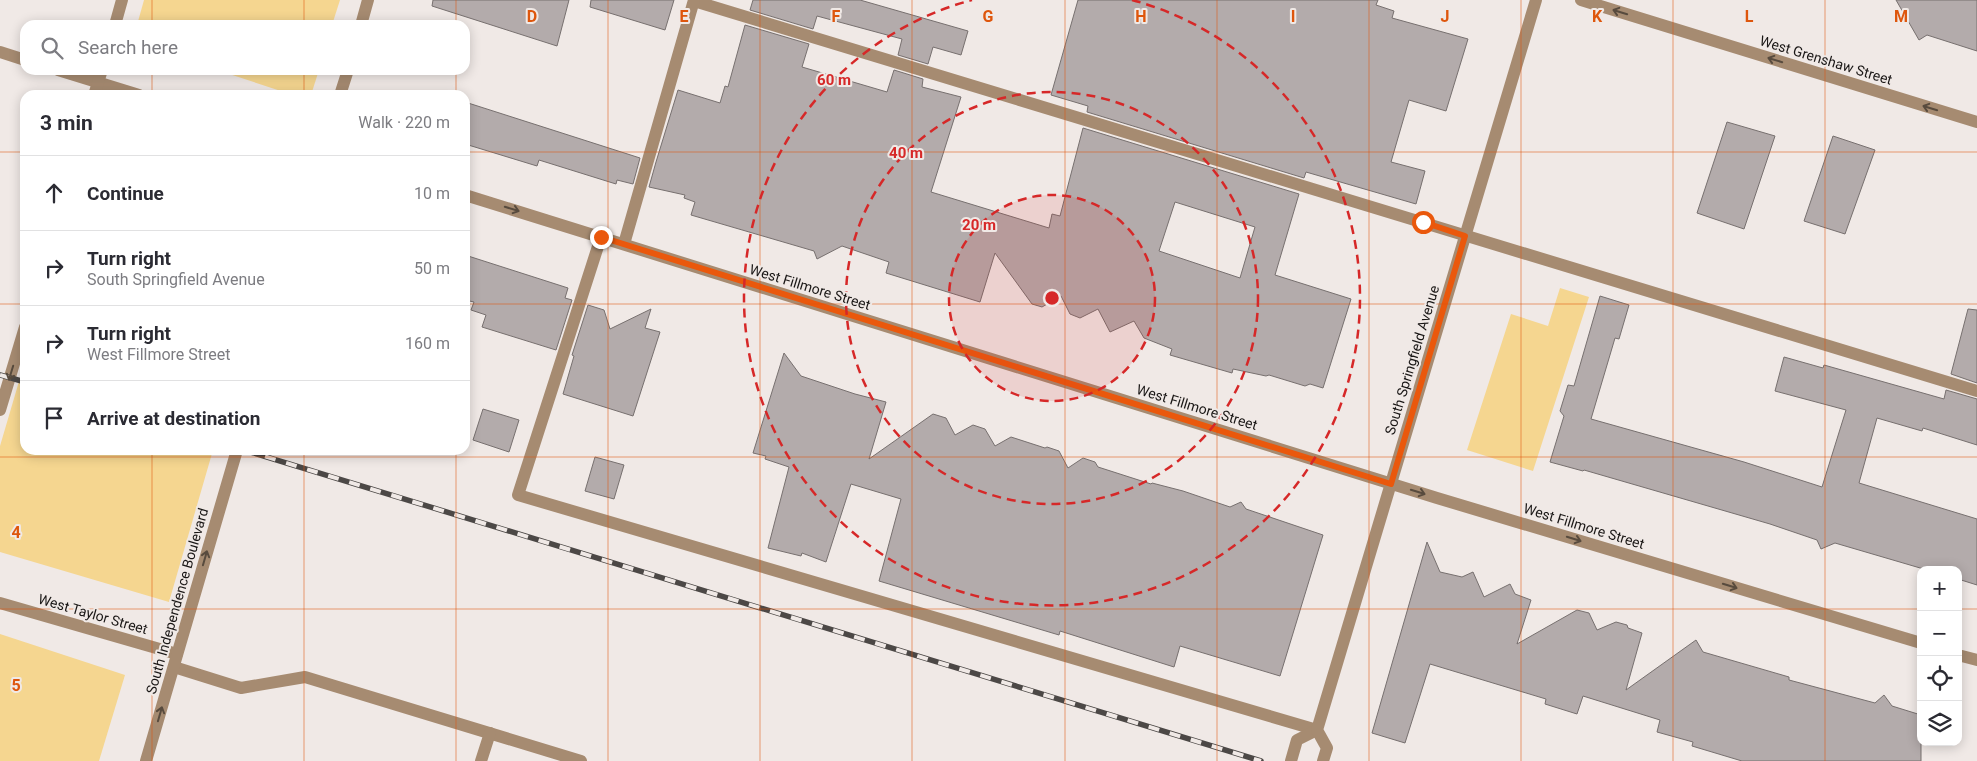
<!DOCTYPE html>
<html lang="en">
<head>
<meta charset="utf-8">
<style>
	:root { --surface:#fff; --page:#f2f2f3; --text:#2b2b33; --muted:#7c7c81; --line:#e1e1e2 }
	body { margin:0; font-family:Roboto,sans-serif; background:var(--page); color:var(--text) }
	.controls { position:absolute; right:15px; bottom:15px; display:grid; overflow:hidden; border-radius:10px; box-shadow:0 2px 12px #0003 }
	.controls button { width:45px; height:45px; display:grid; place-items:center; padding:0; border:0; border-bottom:1px solid var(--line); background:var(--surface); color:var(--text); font:25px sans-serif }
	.stop { position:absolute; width:15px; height:15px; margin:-11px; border:4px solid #ea580c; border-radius:50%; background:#fff }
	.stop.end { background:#ea580c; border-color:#fff; box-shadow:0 1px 5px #0008 }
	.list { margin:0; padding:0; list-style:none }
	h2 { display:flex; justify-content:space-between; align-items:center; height:65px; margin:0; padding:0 20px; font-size:21px }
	h2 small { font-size:16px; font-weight:400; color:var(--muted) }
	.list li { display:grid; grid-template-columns:32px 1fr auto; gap:15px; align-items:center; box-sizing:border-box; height:75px; padding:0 20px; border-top:1px solid var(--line) }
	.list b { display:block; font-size:19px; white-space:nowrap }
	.list p { margin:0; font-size:16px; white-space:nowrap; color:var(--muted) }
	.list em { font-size:16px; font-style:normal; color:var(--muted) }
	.icon { flex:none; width:28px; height:28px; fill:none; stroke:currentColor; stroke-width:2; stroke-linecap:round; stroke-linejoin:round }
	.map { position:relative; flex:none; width:1977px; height:761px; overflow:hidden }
	.search { position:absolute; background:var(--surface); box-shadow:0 2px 12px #0003; left:20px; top:20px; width:450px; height:55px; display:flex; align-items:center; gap:12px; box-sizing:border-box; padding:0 18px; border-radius:15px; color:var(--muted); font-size:19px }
	.panel { position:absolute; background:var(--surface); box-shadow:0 2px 12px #0003; left:20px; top:90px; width:450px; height:365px; border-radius:15px }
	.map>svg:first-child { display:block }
	.green { fill:#f5d690 }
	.building { fill:#b3abab; stroke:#77706f; fill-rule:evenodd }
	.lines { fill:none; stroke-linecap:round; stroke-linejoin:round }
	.service { stroke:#a68b71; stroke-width:12 }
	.minor { stroke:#a68b71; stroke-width:12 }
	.tertiary { stroke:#a68b71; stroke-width:12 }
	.rail-casing { stroke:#4c4846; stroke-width:5.5 }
	.rail { stroke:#f0e9e6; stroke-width:4; stroke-dasharray:11; stroke-linecap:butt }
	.oneway { stroke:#584b3e }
	.route { stroke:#ea580c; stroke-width:6 }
	.grid { fill:none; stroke:#de560c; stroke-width:1; stroke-opacity:0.55 }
	.ring { fill:none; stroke:#d62828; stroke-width:2.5; stroke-dasharray:9 6 }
	.labels { text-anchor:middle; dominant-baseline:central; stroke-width:4; stroke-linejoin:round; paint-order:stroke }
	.street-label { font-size:14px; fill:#191615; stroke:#f0e9e6 }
	.grid-label { font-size:16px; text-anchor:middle; font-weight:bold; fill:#de560c; stroke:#f0e9e6; stroke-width:4; stroke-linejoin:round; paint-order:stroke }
	.centre { fill:#d62828; stroke:#f0e9e6; stroke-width:2.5 }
	.ring-label { font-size:15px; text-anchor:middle; font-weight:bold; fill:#d62828; stroke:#f0e9e6; stroke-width:4; stroke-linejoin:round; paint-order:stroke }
</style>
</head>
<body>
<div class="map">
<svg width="1977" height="761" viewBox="0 0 1977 761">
	<rect width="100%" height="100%" fill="#f0e9e6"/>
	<g class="green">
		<polygon points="144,0 340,0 332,25 137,25"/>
		<polygon points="217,70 319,70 311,95 293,95"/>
		<polygon points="1560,288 1589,297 1533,471 1467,450 1511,314 1548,326"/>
		<polygon points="25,361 25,450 213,450 169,602 0,552 0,446"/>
		<polygon points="0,634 125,675 99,761 0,761"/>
	</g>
	<g class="building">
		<polygon points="433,0 569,0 557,46 432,6"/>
		<polygon points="591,0 674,0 665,30 590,7"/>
		<polygon points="753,0 860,0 968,31 961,55 933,47 928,64 898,55 902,39 817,16 813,29 750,10"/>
		<polygon points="1078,0 1378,0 1376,5 1394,11 1392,18 1468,39 1446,111 1409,100 1391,162 1425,171 1416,204 1306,172 1304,178 1087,112 1088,106 1051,95"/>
		<polygon points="1896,0 1977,0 1977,51 1927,35 1919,40"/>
		<path d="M745,25L809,44L802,67L887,92L894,70L923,79L922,87L961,97L931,192L1049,228L1052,214L1060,216L1083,128L1299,194L1275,275L1351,299L1323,388L1310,384L1305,386L1269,375L1266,376L1233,369L1232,373L1170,355L1172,349L1144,338L1134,321L1110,332L1098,309L1080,318L1070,314L1061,296L1042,307L1032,304L995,253L980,302L886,273L889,262L842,246L817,259L814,251L691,215L695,202L684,198L685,195L649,187L656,162L678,90L720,103L725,86L728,87ZM1175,202L1255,227L1240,278L1159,251Z"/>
		<polygon points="465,102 640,158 633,184 617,180 616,184 539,160 537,166 465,144"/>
		<polygon points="1727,122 1775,136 1744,229 1697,213"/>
		<polygon points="1833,136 1875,150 1845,234 1804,221"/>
		<polygon points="465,255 568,288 565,298 572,300 556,350 482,327 486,315 471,310 474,302 465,300"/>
		<polygon points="1600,296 1629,305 1619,339 1615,338 1591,419 1744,462 1822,487 1846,410 1775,391 1784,357 1823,368 1824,365 1944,399 1946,390 1977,399 1977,445 1923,428 1922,431 1877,418 1859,483 1977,519 1977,585 1958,579 1958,570 1927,570 1835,543 1821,549 1817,540 1770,524 1584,470 1583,471 1550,462 1564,416 1560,411 1568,385 1574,386"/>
		<polygon points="588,305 604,310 610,329 651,309 645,328 660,332 633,416 563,394 574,356 572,355"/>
		<polygon points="1968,309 1977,310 1977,383 1951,374"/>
		<polygon points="784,353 801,376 855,394 886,402 869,459 933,414 946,418 955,435 973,425 985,429 995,446 1011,437 1045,448 1047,447 1059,451 1068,468 1083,458 1095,462 1098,467 1151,484 1152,483 1183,491 1230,507 1241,502 1246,509 1323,535 1280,676 1180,646 1174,667 1060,631 1059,635 879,581 901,499 851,484 826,562 802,553 801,556 768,548 789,467 765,459 766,456 753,453"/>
		<polygon points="483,409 519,420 509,452 473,440"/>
		<polygon points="595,457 624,465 614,499 585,491"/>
		<polygon points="1427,542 1440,572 1462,577 1473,572 1484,597 1510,584 1515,594 1531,600 1517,644 1577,610 1589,613 1597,630 1616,622 1627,625 1628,628 1642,633 1626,690 1696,640 1703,652 1789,677 1789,680 1875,703 1884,695 1892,706 1921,715 1921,761 1742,761 1692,746 1693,742 1657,732 1660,720 1583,696 1577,714 1545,704 1546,699 1430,664 1405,743 1372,733"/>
	</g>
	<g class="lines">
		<g class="service">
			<polyline points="694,1 1977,391"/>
			<polyline points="601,237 518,495 1317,730"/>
			<polyline points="624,244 694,0"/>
			<polyline points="174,667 241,688 305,677 581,761"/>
			<polyline points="481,761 490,733"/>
		</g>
		<g class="minor">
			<polyline points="1581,0 1977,122"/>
			<polyline points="0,52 25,60"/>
			<polyline points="58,70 139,95"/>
			<polyline points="465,195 1437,498 1921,643"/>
			<polyline points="0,603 177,654"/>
			<polyline points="1958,655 1977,660"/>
			<polyline points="1291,761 1297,740 1317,730"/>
			<polyline points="1323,761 1327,748 1317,730 1536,0"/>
		</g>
		<g class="tertiary">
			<polyline points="115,25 122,0"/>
			<polyline points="361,25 368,0"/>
			<polyline points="94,95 102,70"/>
			<polyline points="340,95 348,70"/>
			<polyline points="0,410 25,327"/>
			<polyline points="146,761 237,450"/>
		</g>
		<defs>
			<g id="rail">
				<polyline points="0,375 25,382"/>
				<polyline points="244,450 1261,761"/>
			</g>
		</defs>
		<use href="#rail" class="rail-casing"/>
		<use href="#rail" class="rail"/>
	</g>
	<defs><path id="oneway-shaft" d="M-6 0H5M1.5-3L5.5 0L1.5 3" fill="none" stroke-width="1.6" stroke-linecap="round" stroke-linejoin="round" transform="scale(1.25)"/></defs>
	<g class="oneway">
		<use href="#oneway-shaft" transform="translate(1620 12) rotate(-163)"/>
		<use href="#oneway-shaft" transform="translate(1775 60) rotate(-163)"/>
		<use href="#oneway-shaft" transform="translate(1930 108) rotate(-163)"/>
		<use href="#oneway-shaft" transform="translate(512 209) rotate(17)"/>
		<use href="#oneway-shaft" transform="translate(11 373) rotate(107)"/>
		<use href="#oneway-shaft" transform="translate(1418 492) rotate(17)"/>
		<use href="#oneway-shaft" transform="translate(1574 539) rotate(17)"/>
		<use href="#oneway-shaft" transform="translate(205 558) rotate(-74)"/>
		<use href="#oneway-shaft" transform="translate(1730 586) rotate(17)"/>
		<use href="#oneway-shaft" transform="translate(160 714) rotate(-74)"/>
	</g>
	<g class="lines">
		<polyline class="route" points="601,237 1391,484 1465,236 1423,222"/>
	</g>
	<path class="grid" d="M152,0V25M304,0V25M456,0V25M608,0V761M760,0V761M912,0V761M1065,0V761M1217,0V761M1369,0V761M1521,0V761M1673,0V761M1825,0V761M152,70V95M304,70V95M456,70V95M0,152H25M465,152H1977M0,304H25M465,304H1977M152,450V761M304,450V761M456,450V761M0,457H1977M0,609H1921M1958,609H1977"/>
	<circle cx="1052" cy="298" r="103" fill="#d62828" fill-opacity=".12"/>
	<g class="ring">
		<circle cx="1052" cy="298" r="103"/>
		<circle cx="1052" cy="298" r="206"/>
		<path d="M1132 0A308 308 0 1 1 972 0"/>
	</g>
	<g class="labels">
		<g class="street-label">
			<text transform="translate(1826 60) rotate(17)">West Grenshaw Street</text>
			<text transform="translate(810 287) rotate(17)">West Fillmore Street</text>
			<text transform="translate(1412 360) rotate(-73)">South Springfield Avenue</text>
			<text transform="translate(1197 407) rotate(17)">West Fillmore Street</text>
			<text transform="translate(1584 526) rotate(17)">West Fillmore Street</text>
			<text transform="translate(177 601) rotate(-74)">South Independence Boulevard</text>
			<text transform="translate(93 614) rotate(16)">West Taylor Street</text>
		</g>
	</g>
	<g class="grid-label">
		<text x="532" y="22">D</text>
		<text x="684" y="22">E</text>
		<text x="836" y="22">F</text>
		<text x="988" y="22">G</text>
		<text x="1141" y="22">H</text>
		<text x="1293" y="22">I</text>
		<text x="1445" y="22">J</text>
		<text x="1597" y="22">K</text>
		<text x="1749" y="22">L</text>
		<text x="1901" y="22">M</text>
		<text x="16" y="538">4</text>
		<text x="16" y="691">5</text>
	</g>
	<circle cx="1052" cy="298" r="8" class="centre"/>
	<g class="ring-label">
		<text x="834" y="85">60 m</text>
		<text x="906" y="158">40 m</text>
		<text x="979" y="230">20 m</text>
	</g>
</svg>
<div class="controls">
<button>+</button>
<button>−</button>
<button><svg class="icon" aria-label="locate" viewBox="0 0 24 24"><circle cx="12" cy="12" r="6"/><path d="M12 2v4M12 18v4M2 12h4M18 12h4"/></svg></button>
<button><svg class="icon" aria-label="layers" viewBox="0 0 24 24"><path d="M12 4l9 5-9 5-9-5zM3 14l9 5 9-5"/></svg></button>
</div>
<div class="stop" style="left:1423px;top:222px"></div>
<div class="stop end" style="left:601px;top:237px"></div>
<div class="search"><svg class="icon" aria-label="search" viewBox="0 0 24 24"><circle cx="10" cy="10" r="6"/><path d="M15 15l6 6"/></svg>Search here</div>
<section class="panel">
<h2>3 min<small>Walk · 220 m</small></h2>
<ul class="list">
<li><svg class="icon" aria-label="ahead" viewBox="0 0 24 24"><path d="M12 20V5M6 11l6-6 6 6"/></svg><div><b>Continue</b></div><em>10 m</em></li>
<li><svg class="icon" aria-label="right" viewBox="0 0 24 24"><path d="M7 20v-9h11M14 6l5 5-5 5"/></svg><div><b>Turn right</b><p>South Springfield Avenue</p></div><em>50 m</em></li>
<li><svg class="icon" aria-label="right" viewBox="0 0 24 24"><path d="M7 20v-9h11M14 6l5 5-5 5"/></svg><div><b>Turn right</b><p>West Fillmore Street</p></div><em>160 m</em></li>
<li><svg class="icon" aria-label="arrive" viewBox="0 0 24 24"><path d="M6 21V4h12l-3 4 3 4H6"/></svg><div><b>Arrive at destination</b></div></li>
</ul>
</section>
</div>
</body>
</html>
